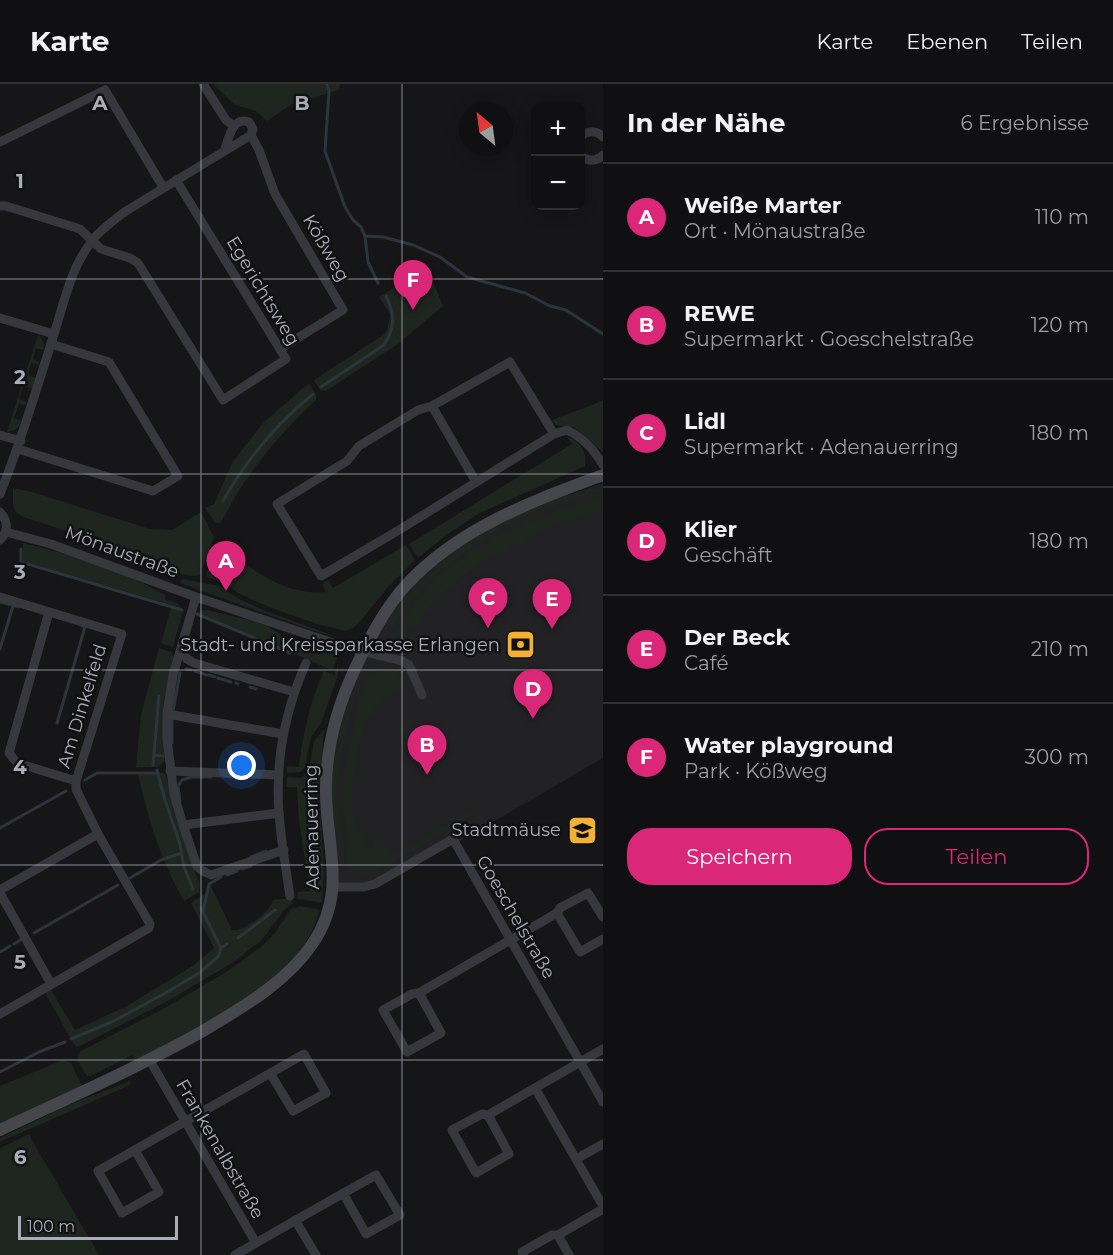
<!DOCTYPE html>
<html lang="de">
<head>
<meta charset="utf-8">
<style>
	:root { --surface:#101012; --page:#19191b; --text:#f1f3f6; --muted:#9c9d9f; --line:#303032; --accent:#db2777 }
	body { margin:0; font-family:Montserrat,sans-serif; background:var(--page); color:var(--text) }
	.controls { position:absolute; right:18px; top:18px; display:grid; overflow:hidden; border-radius:12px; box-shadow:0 3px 15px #0003 }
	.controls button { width:54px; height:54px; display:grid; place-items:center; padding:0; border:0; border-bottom:2px solid var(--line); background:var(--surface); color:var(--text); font:30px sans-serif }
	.compass { position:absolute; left:459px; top:18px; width:54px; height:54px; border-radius:50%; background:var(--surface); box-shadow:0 3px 15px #0003; rotate:331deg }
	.scale { position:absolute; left:18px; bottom:15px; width:160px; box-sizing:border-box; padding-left:6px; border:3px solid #a8adb8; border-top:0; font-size:16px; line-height:21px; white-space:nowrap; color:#a8adb8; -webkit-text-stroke:4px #111113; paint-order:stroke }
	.you { position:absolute; left:242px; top:682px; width:21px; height:21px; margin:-15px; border:4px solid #fff; border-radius:50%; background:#1a73e8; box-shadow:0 0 0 9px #1a73e833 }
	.badge { display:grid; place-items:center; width:39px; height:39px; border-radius:50%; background:var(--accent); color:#fff; font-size:20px; font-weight:700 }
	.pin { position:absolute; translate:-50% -50px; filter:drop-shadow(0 2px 3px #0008) }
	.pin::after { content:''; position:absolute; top:32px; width:21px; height:18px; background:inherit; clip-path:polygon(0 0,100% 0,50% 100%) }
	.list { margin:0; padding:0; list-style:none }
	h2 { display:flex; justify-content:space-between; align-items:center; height:78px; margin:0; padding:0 24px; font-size:26px }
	h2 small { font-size:20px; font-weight:400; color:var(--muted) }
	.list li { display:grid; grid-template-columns:39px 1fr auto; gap:18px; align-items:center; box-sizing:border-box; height:108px; padding:0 24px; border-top:2px solid var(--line) }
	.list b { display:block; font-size:22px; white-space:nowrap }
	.list p { margin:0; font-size:20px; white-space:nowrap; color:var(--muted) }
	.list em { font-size:20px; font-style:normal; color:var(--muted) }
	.actions { display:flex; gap:12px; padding:18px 24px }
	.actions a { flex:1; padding:14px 0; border:2px solid var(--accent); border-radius:24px; text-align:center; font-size:21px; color:var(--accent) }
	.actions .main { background:var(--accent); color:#fff }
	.map { position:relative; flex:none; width:603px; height:1171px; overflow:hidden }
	header { display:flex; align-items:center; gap:36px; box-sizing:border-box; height:84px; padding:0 30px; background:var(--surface); border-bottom:2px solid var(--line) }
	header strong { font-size:28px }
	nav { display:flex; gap:33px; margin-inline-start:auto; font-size:21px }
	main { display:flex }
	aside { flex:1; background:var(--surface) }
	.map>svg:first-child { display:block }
	.built { fill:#222225 }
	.green { fill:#1e261f }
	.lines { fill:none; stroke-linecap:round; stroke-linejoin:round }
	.stream { stroke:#2c353c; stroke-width:3 }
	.minor { stroke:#37383d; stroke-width:9 }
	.secondary { stroke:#45474d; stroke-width:12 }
	.grid { fill:none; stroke:#a8adb8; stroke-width:1.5; stroke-opacity:0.55 }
	.labels { text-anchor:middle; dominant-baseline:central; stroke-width:5; stroke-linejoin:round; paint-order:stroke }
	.street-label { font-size:18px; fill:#a8adb8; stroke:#111113 }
	.poi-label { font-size:18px; fill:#a8adb8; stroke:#111113; text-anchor:end }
	.grid-label { font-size:20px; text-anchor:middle; font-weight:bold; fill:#a8adb8; stroke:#111113; stroke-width:5; stroke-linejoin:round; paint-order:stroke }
</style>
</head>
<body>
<header>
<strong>Karte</strong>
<nav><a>Karte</a><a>Ebenen</a><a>Teilen</a></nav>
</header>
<main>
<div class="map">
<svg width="603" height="1171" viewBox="0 0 603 1171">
	<rect width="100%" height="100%" fill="#161618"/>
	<polygon class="built" points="603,399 603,674 460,757 369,798 356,800 330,798 327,691 359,571 424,487 494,439"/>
	<g class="green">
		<polygon points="213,0 340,0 339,6 292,20 267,37 256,27 235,21"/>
		<polygon points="417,189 433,197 443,222 398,260 326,307 320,306 314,296 382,252 387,247 390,230 379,213"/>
		<path d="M38,251C43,255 45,260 43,266L36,264L33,275L39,278L38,281L31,279L28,291L36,294L33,305L23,302L19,315L27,318L25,321L19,320L14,334L21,337C19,344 15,347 7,348Z"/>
		<path d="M309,299L316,311V316C278,352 246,389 222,437L220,439H215L205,424L214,420L233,377L264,338Z"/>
		<path d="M603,316V368L574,343L556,341L551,337C568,328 587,325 603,316Z"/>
		<path d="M567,353C581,357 587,368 585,382L480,429L445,452L418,474L409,460L572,360Z"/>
		<path d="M13,404L32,408L150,445L172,446L201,428L214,453L200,491C183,497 116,464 97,457V453L84,449L82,452L26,434L17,429L13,422Z"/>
		<path d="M595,404L603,406L536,429L498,446L478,459L439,488L423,503L393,541H388C424,484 471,450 534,424C554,416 574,408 595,404Z"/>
		<path d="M603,412V426C543,444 486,468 440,513C430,522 422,534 414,545L411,543L406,549L409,551L401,560L396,557C394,547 403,536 409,528C454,463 531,433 603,412Z"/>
		<path d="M219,456L230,471L232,470C259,491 290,512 326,508L322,500L328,496L333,504L406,461L415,476L387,504L360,538L353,544L345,547L317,540L269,523L238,509L226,500L227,498L219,494L217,496L208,494L206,490Z"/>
		<polygon points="23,459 69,471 133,494 166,511 165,516 177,519 182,524 23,477"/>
		<polygon points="183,495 219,502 237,514 263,526 340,554 317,548 180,499"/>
		<polygon points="171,524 183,527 173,563 161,559"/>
		<polygon points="202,526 207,526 253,537 267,542 285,553 335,571 338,572 332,586 197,529"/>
		<polygon points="159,564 171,568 174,574 163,653 165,677 158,683 136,683 141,631"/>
		<path d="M338,582V591L321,639L311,653L305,683L300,688L287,689V682L299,683C303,649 310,617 324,587L334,591Z"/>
		<path d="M384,586C396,587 404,593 406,605L374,622L378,629L365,637C358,666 348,706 354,735C356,745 365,755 369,764L374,762L371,756L380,751L392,771L472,726L475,731L377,788C367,792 355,794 347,785L345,775L347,756L342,712L343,694L359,615L370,591Z"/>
		<path d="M353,608L355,609C349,643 337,677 337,712C337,728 347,754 339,767L331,704L340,651Z"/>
		<polygon points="323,646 324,646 319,708 324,790 322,819 296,814 298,812 298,808 310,807 299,737 297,703 286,703 287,693 300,694 308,689 314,658"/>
		<path d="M96,688L165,689L186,763L200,801L199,808L184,817C161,777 148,735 138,690H97Z"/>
		<path d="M210,800L232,846C245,847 269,829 273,816L290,814L293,819L285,825L262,856L232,879L164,919L80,962H75L45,909L51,906L75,946L127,922L194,881L214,864L191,819L207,808Z"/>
		<path d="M300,822L320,826C316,839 310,852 302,863C270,910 186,950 136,977L132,971L91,992H87L78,978V970L81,967L163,925L226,888L261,863L275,849L291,825Z"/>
		<polygon points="63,976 71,979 82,1002 0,1040 0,1002"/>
		<polygon points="130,997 130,1001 0,1058 0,1054 66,1022"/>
		<polygon points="29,1050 33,1058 99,1171 0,1171 0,1064"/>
	</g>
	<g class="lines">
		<g class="stream">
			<polyline points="327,0 329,7 325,67 345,123 353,136 361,143 365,152 368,178 378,199"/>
			<polyline points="365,152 383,153 413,161 440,173 467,193 525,209 550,222 566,226 603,250"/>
			<path d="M321,303L384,261C395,244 395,230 386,212"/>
			<path d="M223,417C247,375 276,340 313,310"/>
			<polyline points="21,465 21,478 182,526"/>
			<polyline points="0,518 19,523"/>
			<polyline points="197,530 290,569"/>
			<polyline points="0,565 13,522"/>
			<polyline points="186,585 191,586"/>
			<polyline points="195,587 207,591"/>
			<polyline points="209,591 215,593"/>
			<polyline points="218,594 231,598"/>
			<polyline points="236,599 238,600"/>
			<polyline points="250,603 256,605"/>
			<polyline points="173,627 180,589"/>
			<polyline points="57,639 85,543 82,542"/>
			<polyline points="172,659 172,635"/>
			<polyline points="154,671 163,672"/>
			<polyline points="153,681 159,612"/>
			<polyline points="234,685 247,685"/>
			<polyline points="157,686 165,716 180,760 184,783 193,805"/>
			<polyline points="85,696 97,689 158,689"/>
			<polyline points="180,717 178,702 182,696 191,693 211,693"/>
			<polyline points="0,744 66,707"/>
			<polyline points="251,773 266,767"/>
			<polyline points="242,785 251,782"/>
			<polyline points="227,791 237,787"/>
			<polyline points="130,794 161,776 182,769"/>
			<polyline points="203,827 209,800 221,793"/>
			<polyline points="34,849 118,801"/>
			<polyline points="238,854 275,826"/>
			<polyline points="14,860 22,855"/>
			<polyline points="221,864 227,860"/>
			<polyline points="0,868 10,862"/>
			<polyline points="71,955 114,937 169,907 199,889 218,873 221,864 201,824"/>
			<polyline points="0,988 39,968 65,958"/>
		</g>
		<g class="minor">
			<polyline points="203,0 226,36 234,42"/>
			<polyline points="251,51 259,66 275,110 343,226 280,265"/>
			<path d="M580,53C588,46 596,46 603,53"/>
			<polyline points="0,58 105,6 163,103"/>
			<path d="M580,71C588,78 596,78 603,71"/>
			<polyline points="0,122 6,122 80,145 101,165 130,174 138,179 223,316 286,275 176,96"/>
			<polyline points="0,234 54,250"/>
			<polygon points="510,278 554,350 399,446 321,492 277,420 347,377 359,362 418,326 432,322"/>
			<polyline points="432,322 476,398"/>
			<path d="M554,350L567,346C582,353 595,367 603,381"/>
			<polyline points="0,351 21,357"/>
			<polyline points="18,365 153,407 178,392 109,278 51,260"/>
			<path d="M0,410C21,358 37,304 54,250C64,219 71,183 92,157C101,145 114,136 126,127L251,51L253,45L249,38C233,32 229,53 225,65"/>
			<path d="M0,428C8,437 9,447 0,456"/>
			<polyline points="6,448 51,460 196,513 345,563 402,577 409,581 422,611"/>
			<polyline points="0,513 122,550 76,697 76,705 98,750 150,840 149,844 0,930"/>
			<polyline points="196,513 173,591 167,630 167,655 174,710 183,741 197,782 201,786 211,791 284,766"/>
			<polyline points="49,528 9,669 17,679 76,697"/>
			<polyline points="182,566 187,575 194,579 294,608"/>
			<polyline points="167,630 283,650"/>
			<polyline points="170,687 279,691"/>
			<polyline points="183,741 279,729"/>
			<polyline points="333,803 363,803 375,800 453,755 603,1018"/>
			<polyline points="0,806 98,750"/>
			<polyline points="0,809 51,900"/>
			<path d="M290,812C286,785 281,757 279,729C275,677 285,627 306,579"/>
			<polyline points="557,829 580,868 603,855"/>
			<polyline points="419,909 441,949 407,968 383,926 412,910 419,909 557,829 560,824 588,809 603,833"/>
			<polyline points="149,975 256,1159"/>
			<polyline points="535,1004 603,1122"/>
			<polyline points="488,1031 509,1070 476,1089 452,1046 482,1030 488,1031 603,965"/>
			<polyline points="135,1066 159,1108 122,1129 98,1087 304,970 326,1009 293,1027 270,989"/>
			<polyline points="576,1075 603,1060"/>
			<polyline points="295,1136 316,1171"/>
			<polyline points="558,1151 569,1171"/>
			<path d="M235,1171C282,1144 329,1117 376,1091L400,1131L366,1150L343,1109"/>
			<polyline points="524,1171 522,1168 552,1151 558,1151 603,1125"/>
		</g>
		<path class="secondary" d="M0,1046C68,1014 137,984 203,947C243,923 287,898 313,859C347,808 327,765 326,711C325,668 336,626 354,587C368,557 384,525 407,500C460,443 533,417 603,391"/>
	</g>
	<path class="grid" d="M201,0V1171M402,0V1171M0,195H603M0,390H603M0,586H603M0,781H603M0,976H603"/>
	<defs>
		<symbol id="bank-square" viewBox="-11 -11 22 22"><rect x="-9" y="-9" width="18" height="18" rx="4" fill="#f2b134" stroke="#111113"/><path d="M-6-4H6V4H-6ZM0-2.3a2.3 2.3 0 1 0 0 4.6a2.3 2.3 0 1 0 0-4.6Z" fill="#111"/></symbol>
		<symbol id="school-square" viewBox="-11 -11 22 22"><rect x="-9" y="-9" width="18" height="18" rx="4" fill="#f2b134" stroke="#111113"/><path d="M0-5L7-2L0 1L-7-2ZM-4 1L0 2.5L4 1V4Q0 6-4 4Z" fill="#111"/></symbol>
	</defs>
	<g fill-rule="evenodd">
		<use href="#bank-square" x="504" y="544" width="33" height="33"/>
		<use href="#school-square" x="566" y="730" width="33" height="33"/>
	</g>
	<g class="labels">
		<g class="street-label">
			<text transform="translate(326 164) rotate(60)">Kößweg</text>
			<text transform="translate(263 207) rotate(59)">Egerichtsweg</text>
			<text transform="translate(122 468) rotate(20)">Mönaustraße</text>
			<text transform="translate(82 622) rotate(-73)">Am Dinkelfeld</text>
			<text transform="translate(312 743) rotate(-91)">Adenauerring</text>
			<text transform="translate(516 833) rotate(60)">Goeschelstraße</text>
			<text transform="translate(220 1065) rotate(60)">Frankenalbstraße</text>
		</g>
		<g class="poi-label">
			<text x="500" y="561">Stadt- und Kreissparkasse Erlangen</text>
			<text x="561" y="746">Stadtmäuse</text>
		</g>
	</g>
	<g class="grid-label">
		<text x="100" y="26">A</text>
		<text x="302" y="26">B</text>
		<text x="20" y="104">1</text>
		<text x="20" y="300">2</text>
		<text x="20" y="495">3</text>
		<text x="20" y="690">4</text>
		<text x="20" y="885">5</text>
		<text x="20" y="1080">6</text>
	</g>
</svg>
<div class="controls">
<button>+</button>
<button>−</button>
</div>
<svg class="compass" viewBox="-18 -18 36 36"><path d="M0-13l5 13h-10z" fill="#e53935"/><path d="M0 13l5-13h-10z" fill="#9c9d9f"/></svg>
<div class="scale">100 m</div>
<div class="you"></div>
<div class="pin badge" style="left:226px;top:507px">A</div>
<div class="pin badge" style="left:427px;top:691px">B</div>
<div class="pin badge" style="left:488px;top:544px">C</div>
<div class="pin badge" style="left:533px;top:635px">D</div>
<div class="pin badge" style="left:552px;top:545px">E</div>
<div class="pin badge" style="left:413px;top:226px">F</div>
</div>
<aside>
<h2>In der Nähe<small>6 Ergebnisse</small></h2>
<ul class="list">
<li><span class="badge">A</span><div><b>Weiße Marter</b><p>Ort · Mönaustraße</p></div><em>110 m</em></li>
<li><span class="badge">B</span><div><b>REWE</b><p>Supermarkt · Goeschelstraße</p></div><em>120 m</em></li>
<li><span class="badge">C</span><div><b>Lidl</b><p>Supermarkt · Adenauerring</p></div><em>180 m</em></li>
<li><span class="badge">D</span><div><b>Klier</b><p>Geschäft</p></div><em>180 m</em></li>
<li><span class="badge">E</span><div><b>Der Beck</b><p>Café</p></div><em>210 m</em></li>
<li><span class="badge">F</span><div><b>Water playground</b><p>Park · Kößweg</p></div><em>300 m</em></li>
</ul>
<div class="actions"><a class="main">Speichern</a><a>Teilen</a></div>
</aside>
</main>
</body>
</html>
